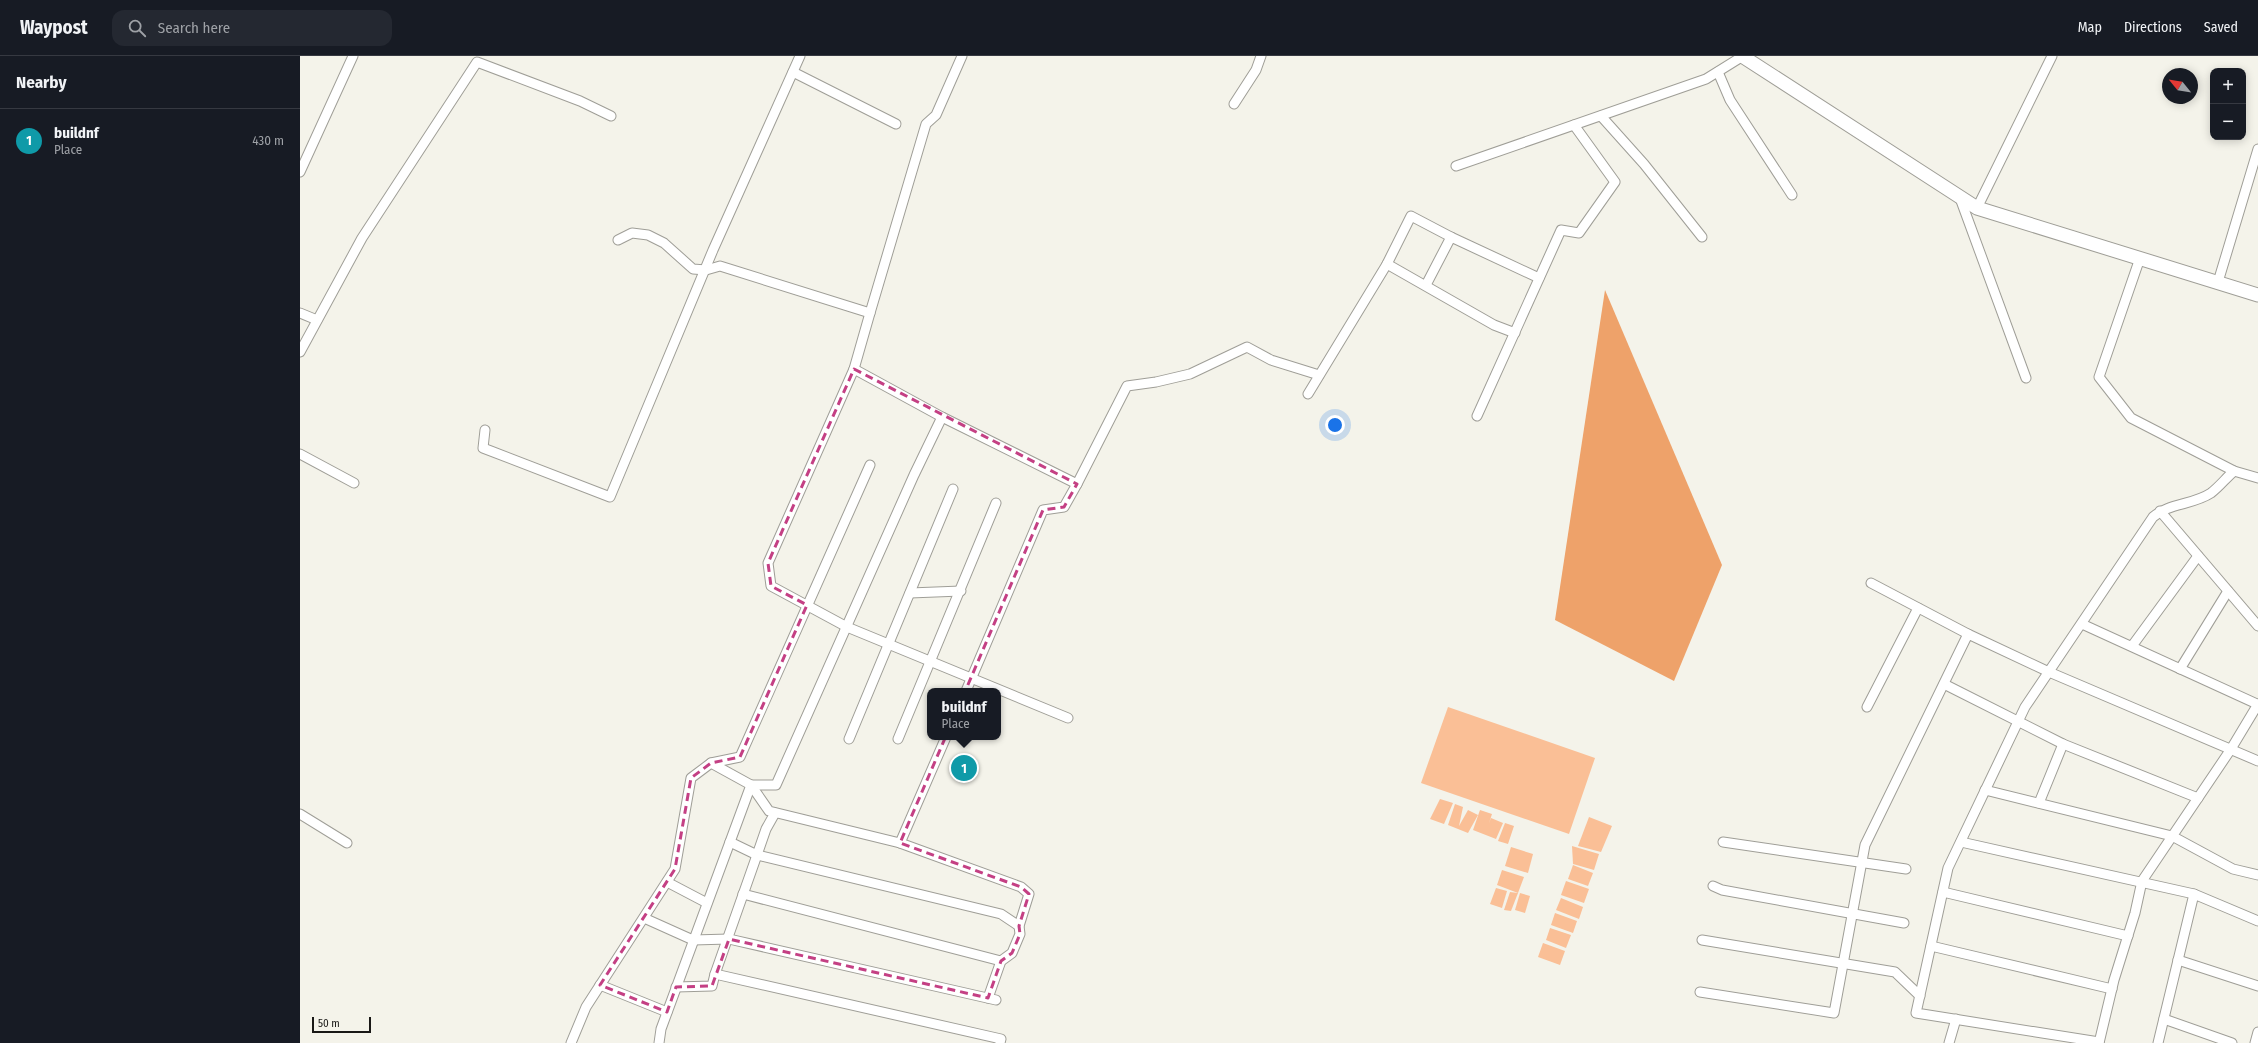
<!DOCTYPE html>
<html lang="en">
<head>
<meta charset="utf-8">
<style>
	:root { --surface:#171b24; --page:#242831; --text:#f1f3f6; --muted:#9ea1a6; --line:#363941; --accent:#c44084 }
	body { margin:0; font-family:"Fira Sans Condensed",sans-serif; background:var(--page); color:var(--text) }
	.controls { position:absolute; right:12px; top:12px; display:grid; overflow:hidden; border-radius:8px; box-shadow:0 2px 10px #0003 }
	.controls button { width:36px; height:36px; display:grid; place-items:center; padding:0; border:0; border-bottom:1px solid var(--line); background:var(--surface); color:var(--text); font:20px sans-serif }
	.compass { position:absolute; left:1862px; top:12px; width:36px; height:36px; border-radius:50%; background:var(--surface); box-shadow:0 2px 10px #0003; rotate:300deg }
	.scale { position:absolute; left:12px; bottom:10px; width:59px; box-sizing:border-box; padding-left:4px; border:2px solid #191816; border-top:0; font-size:11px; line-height:14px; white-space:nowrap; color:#191816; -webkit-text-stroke:3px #f4f3ea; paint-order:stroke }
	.you { position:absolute; left:1035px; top:369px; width:14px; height:14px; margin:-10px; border:3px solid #fff; border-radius:50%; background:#1a73e8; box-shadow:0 0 0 6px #1a73e833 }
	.badge { display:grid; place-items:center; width:26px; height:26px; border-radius:50%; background:var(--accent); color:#fff; font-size:13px; font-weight:700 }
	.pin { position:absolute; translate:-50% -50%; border:2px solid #fff; box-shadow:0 1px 4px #0006 }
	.popup { position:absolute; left:627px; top:632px; width:74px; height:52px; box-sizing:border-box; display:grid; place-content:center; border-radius:8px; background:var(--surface); filter:drop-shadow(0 1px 3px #0005); font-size:13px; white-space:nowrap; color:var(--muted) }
	.popup b { font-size:15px; color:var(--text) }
	.popup::after { content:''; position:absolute; left:50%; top:100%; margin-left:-8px; border:8px solid transparent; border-top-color:var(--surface) }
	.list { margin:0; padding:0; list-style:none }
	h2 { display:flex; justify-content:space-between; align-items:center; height:52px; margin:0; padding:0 16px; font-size:17px }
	h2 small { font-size:13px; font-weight:400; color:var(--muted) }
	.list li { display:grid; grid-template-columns:26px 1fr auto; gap:12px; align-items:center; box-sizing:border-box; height:64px; padding:0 16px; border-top:1px solid var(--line) }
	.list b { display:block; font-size:15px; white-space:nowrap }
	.list p { margin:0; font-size:13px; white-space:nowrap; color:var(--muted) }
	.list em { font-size:13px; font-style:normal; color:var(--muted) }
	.icon { flex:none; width:22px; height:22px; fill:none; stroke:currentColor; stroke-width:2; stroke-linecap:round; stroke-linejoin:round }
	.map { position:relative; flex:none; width:1958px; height:987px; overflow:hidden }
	header { display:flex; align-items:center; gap:24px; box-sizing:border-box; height:56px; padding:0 20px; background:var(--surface); border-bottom:1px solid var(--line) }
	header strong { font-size:19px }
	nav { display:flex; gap:22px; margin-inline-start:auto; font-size:14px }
	.search { width:280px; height:36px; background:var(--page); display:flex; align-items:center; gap:10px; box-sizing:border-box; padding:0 14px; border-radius:12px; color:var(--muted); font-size:15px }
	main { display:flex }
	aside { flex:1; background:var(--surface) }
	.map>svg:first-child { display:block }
	.green { fill:#fabf96 }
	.forest { fill:#eea26a }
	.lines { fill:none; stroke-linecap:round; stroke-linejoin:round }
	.minor-casing { stroke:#9f9e97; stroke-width:11 }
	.secondary-casing { stroke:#9f9e97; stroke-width:15 }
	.minor { stroke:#fff; stroke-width:9 }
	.secondary { stroke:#fff; stroke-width:13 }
	.marked { fill:none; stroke:#c44084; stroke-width:3; stroke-dasharray:8 5; stroke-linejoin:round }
</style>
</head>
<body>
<header>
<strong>Waypost</strong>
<div class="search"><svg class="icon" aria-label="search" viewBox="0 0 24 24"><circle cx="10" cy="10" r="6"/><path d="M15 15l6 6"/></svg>Search here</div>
<nav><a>Map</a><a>Directions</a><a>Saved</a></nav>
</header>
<main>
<aside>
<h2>Nearby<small></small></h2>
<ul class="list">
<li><span class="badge" style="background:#0f9aa8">1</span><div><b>buildnf</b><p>Place</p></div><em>430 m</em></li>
</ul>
</aside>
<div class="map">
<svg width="1958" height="987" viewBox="0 0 1958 987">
	<rect width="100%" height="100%" fill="#f4f3ea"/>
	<g class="green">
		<polygon points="1148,651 1295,702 1269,778 1121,727"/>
		<polygon points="1140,743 1153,747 1144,768 1130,763"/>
		<polygon points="1155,748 1163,751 1159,770 1168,754 1178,759 1168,777 1148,769"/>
		<polygon points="1180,754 1192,758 1189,767 1191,762 1203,767 1196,783 1173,774"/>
		<polygon points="1289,761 1312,770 1301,796 1278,790"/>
		<polygon points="1205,767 1214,770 1208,788 1198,785"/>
		<polygon points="1272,790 1299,798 1294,814 1273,808"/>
		<polygon points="1211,791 1233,798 1228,817 1205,810"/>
		<polygon points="1273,809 1293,817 1288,830 1268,823"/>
		<polygon points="1202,814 1224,821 1218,837 1197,829"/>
		<polygon points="1266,825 1289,833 1284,847 1261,839"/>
		<polygon points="1196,832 1207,835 1202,852 1190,848"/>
		<polygon points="1210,836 1218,837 1211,855 1204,854"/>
		<polygon points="1220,837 1230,840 1225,857 1215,854"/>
		<polygon points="1261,842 1283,851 1279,863 1256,854"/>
		<polygon points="1255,857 1277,865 1273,877 1251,869"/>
		<polygon points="1250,872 1271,879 1266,892 1246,884"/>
		<polygon points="1243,887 1265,895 1260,909 1238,901"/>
	</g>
	<polygon class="forest" points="1305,234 1422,509 1374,625 1255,564"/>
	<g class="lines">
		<defs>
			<g id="minor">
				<polyline points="493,16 596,68"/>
				<polyline points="1418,16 1430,44 1492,139"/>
				<polyline points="934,48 956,14 961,0"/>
				<polyline points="1301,60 1344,108 1402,181"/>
				<polyline points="1156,110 1406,23 1443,0"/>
				<polyline points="0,116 53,0"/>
				<polyline points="1660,142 1726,322"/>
				<polyline points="1677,152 1752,0"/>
				<polyline points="318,184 332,177 348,179 364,187 393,213 406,214 420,210 570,257 554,313 468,507 471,530 547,571 768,662"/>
				<polyline points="1840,202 1799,321 1831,362 1934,415 1958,422"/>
				<polyline points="1087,208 1194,269 1215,277"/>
				<polyline points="1918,226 1958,93"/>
				<polyline points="1126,229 1151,181"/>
				<polyline points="0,257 17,264"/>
				<polyline points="570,257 626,68 636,59 662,0"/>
				<polyline points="0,296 62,182 177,6 280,45 311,60"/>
				<polyline points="554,313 642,361 777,428"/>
				<polyline points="1008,338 1087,208 1111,160 1151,181 1239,222"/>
				<polyline points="1177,360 1261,174 1279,177 1315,126 1274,69"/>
				<polyline points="185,374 183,392 310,441 413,194 500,0"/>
				<polyline points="0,398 54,427"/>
				<polyline points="1860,455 1958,570"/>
				<polyline points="1571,527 1668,578"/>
				<polyline points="610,537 661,535"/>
				<polyline points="1782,568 1957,648"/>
				<polyline points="1832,590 1898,500"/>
				<polyline points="1880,613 1928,535"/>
				<polyline points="1644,628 1763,688 1898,742"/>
				<polyline points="666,635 743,454 764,451 777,428 827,330 856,326 890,318 947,291 971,304 1019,319"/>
				<polyline points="1567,651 1618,552"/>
				<polyline points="549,683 653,433"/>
				<polyline points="598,683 696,447"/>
				<polyline points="411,707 451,729 469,755 600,787 646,681"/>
				<polyline points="1685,734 1872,780 1933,813 1958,819"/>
				<polyline points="1739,747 1763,688"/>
				<polyline points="0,758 47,787"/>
				<polyline points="430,786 457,799 466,773 475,757"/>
				<polyline points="1423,786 1606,813"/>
				<polyline points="1661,786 1894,838"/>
				<polyline points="600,787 721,831 729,838 719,870 720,878 712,897 701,905 688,942"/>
				<polyline points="367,826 407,847"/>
				<polyline points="1413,830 1422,834 1604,867"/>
				<polyline points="1643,836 1828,880"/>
				<polyline points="443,838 701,905"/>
				<polyline points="344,862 393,884 429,883 696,944"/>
				<polyline points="1402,884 1595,916 1620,940"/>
				<polyline points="1631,890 1812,933"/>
				<polyline points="1878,904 1958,930"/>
				<polyline points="415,918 457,799 701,858 719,870"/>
				<polyline points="300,929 367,956"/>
				<polyline points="376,931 412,930 415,918 701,983 700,987"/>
				<polyline points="1400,936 1534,957 1565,789 1668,578 1749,616 1958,705"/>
				<polyline points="1864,963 1932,987"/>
				<path d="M1799,986L1616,957L1648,812L1725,651L1853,461C1869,447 1893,449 1911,437C1919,431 1926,422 1934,415"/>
				<polyline points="271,987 286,951 375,813 391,722 411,707 440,701 570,409"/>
				<polyline points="359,987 361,973 451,729 476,729 614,419 642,361"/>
				<polyline points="1649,987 1656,963"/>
				<polyline points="1799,987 1814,924 1835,857 1842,825 1931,693 1958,648"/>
				<polyline points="1858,987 1894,838 1958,865"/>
				<polyline points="1955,987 1958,976"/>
			</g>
			<polyline id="secondary" points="1442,0 1677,152 1958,239"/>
		</defs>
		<use href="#minor" class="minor-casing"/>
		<use href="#secondary" class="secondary-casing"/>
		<use href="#minor" class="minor"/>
		<use href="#secondary" class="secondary"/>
	</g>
	<path class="marked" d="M554,313L777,428L764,451L743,454L600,787L721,831L729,838L719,870L720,878L712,897L701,905L688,942L429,883L412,930L376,931L367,956L300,929L375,813L391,722L411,707L440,701L507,549L471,530L468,507Z"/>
</svg>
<div class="controls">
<button>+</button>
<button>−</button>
</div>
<svg class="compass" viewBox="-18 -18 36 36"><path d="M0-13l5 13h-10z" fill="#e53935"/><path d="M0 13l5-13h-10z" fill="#9ea1a6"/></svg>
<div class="scale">50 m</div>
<div class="you"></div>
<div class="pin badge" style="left:664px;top:712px;background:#0f9aa8">1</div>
<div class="popup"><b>buildnf</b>Place</div>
</div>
</main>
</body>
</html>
